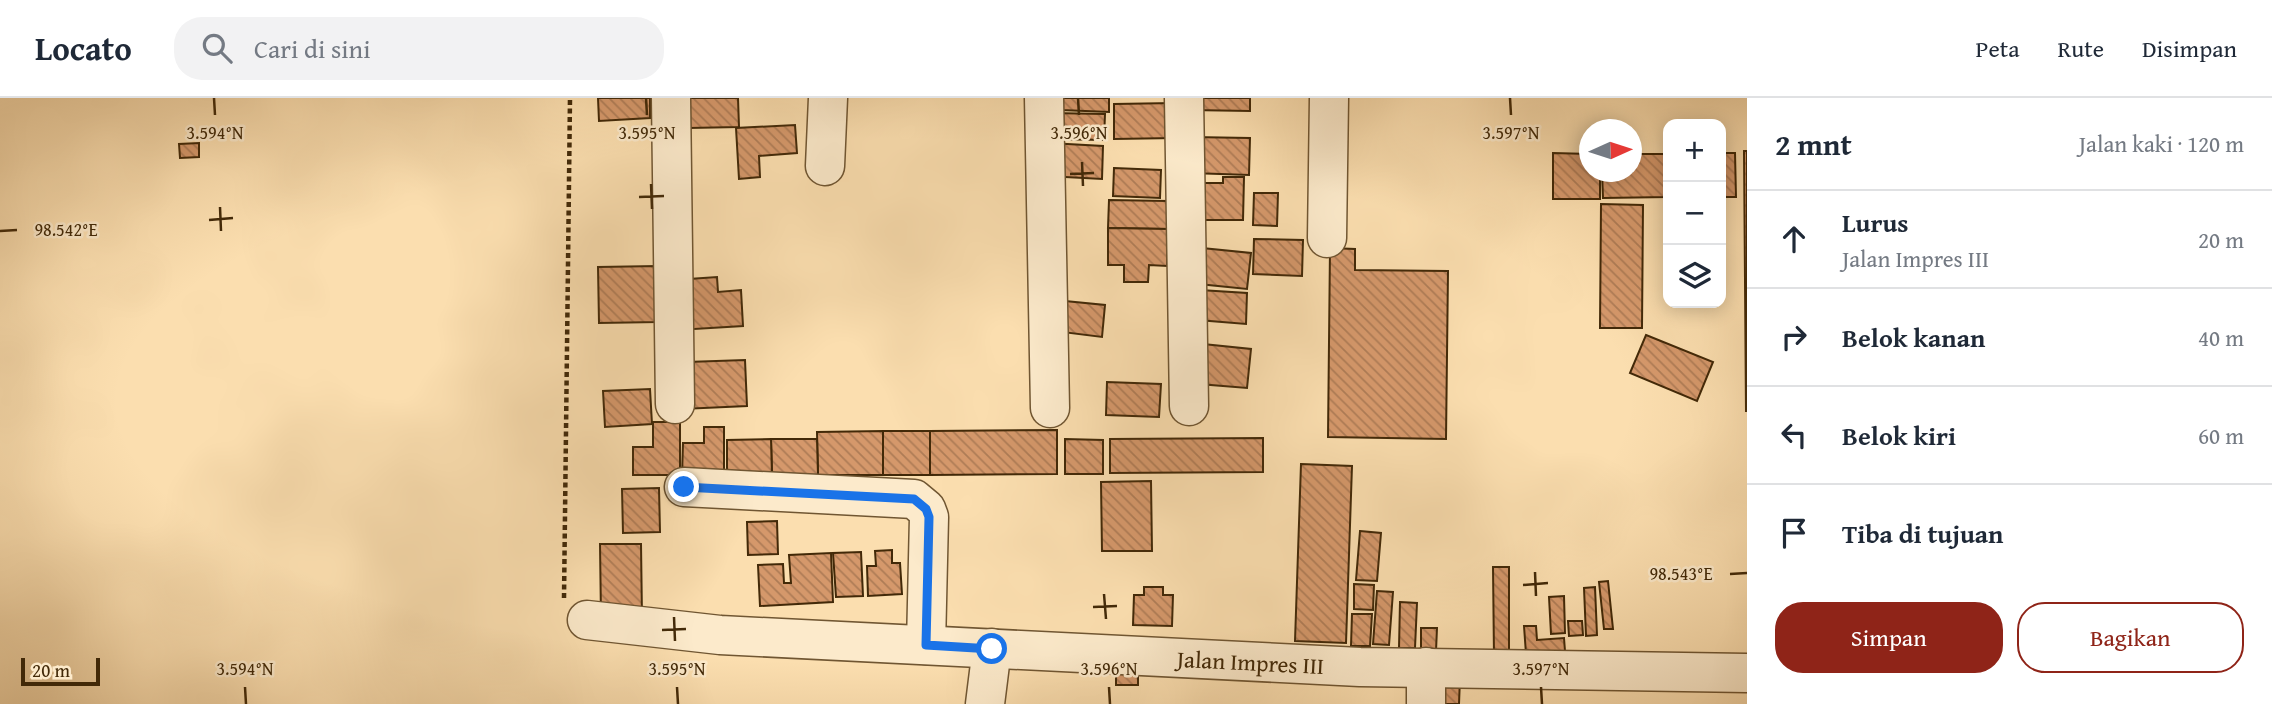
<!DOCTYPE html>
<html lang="id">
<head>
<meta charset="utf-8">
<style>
	:root { --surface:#fff; --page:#f2f2f3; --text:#1f2937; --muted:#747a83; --line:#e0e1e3; --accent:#8f2418 }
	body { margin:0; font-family:"Gentium Book Plus",serif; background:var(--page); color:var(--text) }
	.controls { position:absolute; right:21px; top:21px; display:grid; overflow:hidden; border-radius:14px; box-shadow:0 4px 18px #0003 }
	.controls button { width:63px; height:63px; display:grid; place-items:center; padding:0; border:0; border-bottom:2px solid var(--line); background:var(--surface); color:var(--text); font:35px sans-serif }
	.compass { position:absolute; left:1579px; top:21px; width:63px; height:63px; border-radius:50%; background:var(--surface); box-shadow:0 4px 18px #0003; rotate:87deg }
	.scale { position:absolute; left:21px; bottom:18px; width:79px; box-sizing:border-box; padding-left:7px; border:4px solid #422908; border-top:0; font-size:19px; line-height:24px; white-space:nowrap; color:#422908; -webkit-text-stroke:5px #fceacb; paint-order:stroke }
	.stop { position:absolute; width:21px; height:21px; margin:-16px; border:5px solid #1a73e8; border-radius:50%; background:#fff }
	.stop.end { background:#1a73e8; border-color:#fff; box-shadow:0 2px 7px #0008 }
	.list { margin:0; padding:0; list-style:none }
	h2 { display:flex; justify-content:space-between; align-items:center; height:91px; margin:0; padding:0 28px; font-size:30px }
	h2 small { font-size:23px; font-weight:400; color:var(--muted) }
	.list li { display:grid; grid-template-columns:46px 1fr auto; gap:21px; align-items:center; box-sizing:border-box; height:98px; padding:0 28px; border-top:2px solid var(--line) }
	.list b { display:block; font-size:26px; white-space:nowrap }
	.list p { margin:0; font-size:23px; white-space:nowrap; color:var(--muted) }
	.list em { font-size:23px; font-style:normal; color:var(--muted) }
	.actions { display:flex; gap:14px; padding:21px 28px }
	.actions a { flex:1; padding:16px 0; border:2px solid var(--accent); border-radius:28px; text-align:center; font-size:24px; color:var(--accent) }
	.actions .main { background:var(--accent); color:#fff }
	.icon { flex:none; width:38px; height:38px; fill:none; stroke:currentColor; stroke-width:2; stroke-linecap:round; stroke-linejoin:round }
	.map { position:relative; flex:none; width:1747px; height:606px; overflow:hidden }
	header { display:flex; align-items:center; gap:42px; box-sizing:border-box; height:98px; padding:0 35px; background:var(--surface); border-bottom:2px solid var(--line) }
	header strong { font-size:33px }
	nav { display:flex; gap:38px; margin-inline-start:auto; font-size:24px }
	.search { width:490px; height:63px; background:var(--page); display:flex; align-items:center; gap:18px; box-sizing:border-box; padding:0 24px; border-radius:28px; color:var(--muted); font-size:26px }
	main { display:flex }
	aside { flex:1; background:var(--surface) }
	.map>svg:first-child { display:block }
	.building { fill:url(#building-back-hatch); stroke:#422908; stroke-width:2 }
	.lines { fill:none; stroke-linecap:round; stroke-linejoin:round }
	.minor-casing { stroke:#705632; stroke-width:41 }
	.path { stroke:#422908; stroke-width:4.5; stroke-dasharray:5 3.5; stroke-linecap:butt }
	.minor { stroke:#fceacb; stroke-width:38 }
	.route { stroke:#1a73e8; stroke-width:9 }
	.ticks { fill:none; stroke:#422908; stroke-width:2.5 }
	.labels { text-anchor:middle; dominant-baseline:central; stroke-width:5; stroke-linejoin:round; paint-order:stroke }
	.street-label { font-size:23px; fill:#422908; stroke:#fceacb }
	.ticks-label { font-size:18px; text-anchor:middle; fill:#422908; stroke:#fceacb; stroke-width:5; stroke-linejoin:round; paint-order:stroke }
</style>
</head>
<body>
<header>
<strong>Locato</strong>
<div class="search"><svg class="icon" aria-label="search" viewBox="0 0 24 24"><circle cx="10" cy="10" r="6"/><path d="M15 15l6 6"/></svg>Cari di sini</div>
<nav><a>Peta</a><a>Rute</a><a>Disimpan</a></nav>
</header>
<main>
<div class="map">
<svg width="1747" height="606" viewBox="0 0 1747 606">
	<defs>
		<pattern id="building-back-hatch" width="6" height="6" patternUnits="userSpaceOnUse" patternTransform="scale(1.75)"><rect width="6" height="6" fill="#d5986b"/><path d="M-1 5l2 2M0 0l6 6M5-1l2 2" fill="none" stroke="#ae7c56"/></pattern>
	</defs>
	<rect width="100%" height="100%" fill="#fbdeaf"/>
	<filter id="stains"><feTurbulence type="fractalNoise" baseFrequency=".00286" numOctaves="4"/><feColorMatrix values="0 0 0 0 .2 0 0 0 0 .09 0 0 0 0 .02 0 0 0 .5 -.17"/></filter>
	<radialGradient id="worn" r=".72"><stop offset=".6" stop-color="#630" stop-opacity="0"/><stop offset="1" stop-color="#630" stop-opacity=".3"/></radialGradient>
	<g class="building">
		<polygon points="598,0 650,0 650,20 599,23"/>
		<polygon points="688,0 738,0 739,29 689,30"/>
		<polygon points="1061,0 1109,0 1109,14 1061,12"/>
		<polygon points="1190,0 1250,0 1250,13 1190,12"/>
		<polygon points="1174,5 1175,40 1114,41 1114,6"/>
		<polygon points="1051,15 1105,16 1104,42 1051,41"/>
		<polygon points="795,27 797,55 759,58 760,79 739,81 736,30"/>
		<polygon points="1192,39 1250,40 1249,77 1191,75"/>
		<polygon points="199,45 199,59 180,60 179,46"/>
		<polygon points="1049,45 1103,48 1102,81 1047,78"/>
		<polygon points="1744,53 1747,53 1747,313 1746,313"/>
		<polygon points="1553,55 1590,56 1590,74 1600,74 1600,101 1553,101"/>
		<polygon points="1721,55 1735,55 1736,99 1721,99"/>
		<polygon points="1632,56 1668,56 1668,99 1603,100 1602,74 1632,74"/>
		<polygon points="1114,70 1161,72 1160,100 1113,98"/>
		<polygon points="1223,79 1244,79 1243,122 1195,122 1196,85 1223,85"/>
		<polygon points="1254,95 1278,95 1277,128 1253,127"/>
		<polygon points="1109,102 1168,103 1168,131 1108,130"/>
		<polygon points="1601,106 1643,107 1642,230 1600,230"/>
		<polygon points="1108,130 1168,131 1167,168 1149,167 1148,184 1124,184 1124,167 1108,167"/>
		<polygon points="1254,141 1303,142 1302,178 1253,176"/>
		<polygon points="1192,149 1251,155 1247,191 1189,185"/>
		<polygon points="1330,150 1355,151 1355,172 1448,173 1446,341 1328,339"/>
		<polygon points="657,168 658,224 599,225 598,169"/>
		<polygon points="717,179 718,194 741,192 743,228 678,232 689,181"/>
		<polygon points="1200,192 1247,195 1246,226 1198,222"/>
		<polygon points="1065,203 1105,207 1102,239 1062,234"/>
		<polygon points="1646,237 1713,264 1697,303 1630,275"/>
		<polygon points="1203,246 1251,251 1247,290 1199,286"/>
		<polygon points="745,262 747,308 682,311 687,264"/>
		<polygon points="1107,284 1161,286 1159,319 1106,317"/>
		<polygon points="650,291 652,326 605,329 603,293"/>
		<polygon points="653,324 680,324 680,377 633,377 633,349 653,349"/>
		<polygon points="704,329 724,329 724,376 682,377 683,345 704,345"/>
		<polygon points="1057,332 1057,376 930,377 930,333"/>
		<polygon points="883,333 883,377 818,377 817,334"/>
		<rect x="883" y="333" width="47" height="44"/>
		<polygon points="1263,340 1263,374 1110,375 1110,341"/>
		<polygon points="771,341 817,341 818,377 772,378"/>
		<polygon points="771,341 772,378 727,378 727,342"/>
		<polygon points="1065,341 1103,342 1103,376 1065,376"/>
		<polygon points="1301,366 1352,368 1346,545 1295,543"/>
		<polygon points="1151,383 1152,453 1102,453 1101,384"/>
		<polygon points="659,390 660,434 623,435 622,391"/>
		<polygon points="777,423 778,456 748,457 747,424"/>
		<polygon points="1360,433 1381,435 1377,483 1356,482"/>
		<polygon points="600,446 641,446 642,519 601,520"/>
		<polygon points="892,452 892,465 900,465 902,496 868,498 867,468 876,468 875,453"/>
		<polygon points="861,454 863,498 836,499 833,455"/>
		<polygon points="831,455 833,504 760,508 758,467 783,466 784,485 791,485 789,457"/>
		<polygon points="1493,469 1509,469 1509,558 1494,558"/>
		<polygon points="1608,483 1613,531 1604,531 1599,484"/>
		<polygon points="1354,486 1374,487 1373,512 1354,511"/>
		<polygon points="1144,489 1163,489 1163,497 1173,497 1172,528 1133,527 1134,497 1144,497"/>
		<polygon points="1595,489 1597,537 1586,538 1584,490"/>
		<polygon points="1377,493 1393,494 1389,547 1373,546"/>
		<polygon points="1564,498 1565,535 1551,536 1549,499"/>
		<polygon points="1400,504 1417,505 1415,550 1399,550"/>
		<polygon points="1352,516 1372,516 1370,548 1351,548"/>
		<polygon points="1568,523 1582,523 1583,537 1569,538"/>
		<polygon points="1524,528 1536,528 1537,542 1564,540 1565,553 1526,556"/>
		<polygon points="1421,530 1437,530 1436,553 1421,552"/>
		<rect x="1116" y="562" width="22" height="25"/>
		<polygon points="1432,580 1460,580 1459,606 1431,606"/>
	</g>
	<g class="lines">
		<defs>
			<g id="minor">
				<polyline points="671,0 675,306"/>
				<polyline points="1044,0 1050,310"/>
				<polyline points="1184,0 1189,308"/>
				<polyline points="825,68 828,0"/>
				<polyline points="1327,140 1329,0"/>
				<polyline points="684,389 914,401 926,411 929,419 926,547"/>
				<path id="s1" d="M587,522L720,537L1360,569L1747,575"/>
				<polyline points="1426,569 1426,606"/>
				<polyline points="985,606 992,550"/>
			</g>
		</defs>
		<use href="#minor" class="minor-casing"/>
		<polyline class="path" points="564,500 570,0"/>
		<use href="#minor" class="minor"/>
	</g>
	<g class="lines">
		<polyline class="route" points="684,389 914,401 926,411 929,419 926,547 992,551"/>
	</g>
	<path class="ticks" d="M214,0L215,17M646,0L647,17M1078,0L1079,17M1510,0L1511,17M1082,64L1083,88M1070,76L1094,75M651,86L652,111M639,99L664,98M220,109L221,133M209,122L233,120M0,133L17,132M1535,474L1536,498M1730,476L1747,475M1523,487L1548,485M1104,496L1106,521M1093,509L1117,508M674,519L675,543M662,532L686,531M245,589L246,606M677,589L678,606M1109,589L1110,606M1541,589L1542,606"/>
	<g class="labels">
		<g class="street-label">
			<text stroke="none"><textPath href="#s1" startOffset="665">Jalan Impres III</textPath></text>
		</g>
	</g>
	<g class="ticks-label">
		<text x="215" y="41">3.594°N</text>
		<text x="647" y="41">3.595°N</text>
		<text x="1079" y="41">3.596°N</text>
		<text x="1511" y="41">3.597°N</text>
		<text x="66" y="138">98.542°E</text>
		<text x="1681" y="482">98.543°E</text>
		<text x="245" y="577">3.594°N</text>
		<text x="677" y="577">3.595°N</text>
		<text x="1109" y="577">3.596°N</text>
		<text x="1541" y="577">3.597°N</text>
	</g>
	<rect width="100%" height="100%" filter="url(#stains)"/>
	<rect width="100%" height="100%" fill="url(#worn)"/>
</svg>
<div class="controls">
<button>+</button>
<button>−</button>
<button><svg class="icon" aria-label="layers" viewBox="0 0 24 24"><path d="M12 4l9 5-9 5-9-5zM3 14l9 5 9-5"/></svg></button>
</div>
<svg class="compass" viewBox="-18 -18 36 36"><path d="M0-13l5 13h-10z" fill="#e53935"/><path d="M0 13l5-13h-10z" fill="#747a83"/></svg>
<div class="scale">20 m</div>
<div class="stop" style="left:992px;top:551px"></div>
<div class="stop end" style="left:684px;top:389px"></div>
</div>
<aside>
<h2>2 mnt<small>Jalan kaki · 120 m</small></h2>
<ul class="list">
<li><svg class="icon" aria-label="ahead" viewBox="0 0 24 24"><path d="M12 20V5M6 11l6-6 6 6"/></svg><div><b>Lurus</b><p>Jalan Impres III</p></div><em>20 m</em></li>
<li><svg class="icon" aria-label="right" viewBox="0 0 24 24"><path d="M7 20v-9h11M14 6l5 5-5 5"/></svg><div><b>Belok kanan</b></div><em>40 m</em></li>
<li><svg class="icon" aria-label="left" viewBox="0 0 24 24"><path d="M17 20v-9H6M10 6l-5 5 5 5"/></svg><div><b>Belok kiri</b></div><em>60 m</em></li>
<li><svg class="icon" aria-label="arrive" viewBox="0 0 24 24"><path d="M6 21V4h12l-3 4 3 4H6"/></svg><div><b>Tiba di tujuan</b></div></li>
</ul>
<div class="actions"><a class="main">Simpan</a><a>Bagikan</a></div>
</aside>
</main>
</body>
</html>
